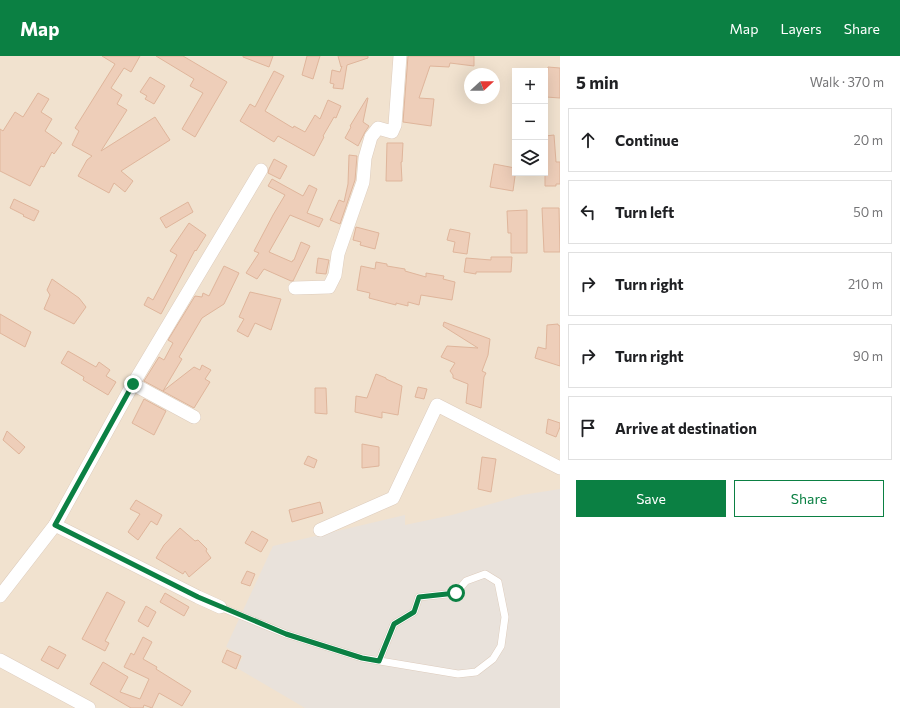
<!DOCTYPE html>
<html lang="en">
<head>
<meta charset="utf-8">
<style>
	:root { --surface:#fff; --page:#f6f6f6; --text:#202124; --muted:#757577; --line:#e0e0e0; --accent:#0b8043 }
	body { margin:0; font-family:Commissioner,sans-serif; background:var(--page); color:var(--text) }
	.controls { position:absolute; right:12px; top:12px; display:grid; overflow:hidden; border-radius:0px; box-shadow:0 4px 16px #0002 }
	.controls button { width:36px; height:36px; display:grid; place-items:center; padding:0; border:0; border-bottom:1px solid var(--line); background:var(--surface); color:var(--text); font:20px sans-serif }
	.compass { position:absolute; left:464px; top:12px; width:36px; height:36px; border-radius:50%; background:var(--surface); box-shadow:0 4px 16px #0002; rotate:69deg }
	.stop { position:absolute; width:12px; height:12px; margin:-9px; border:3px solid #0b8043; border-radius:50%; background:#fff }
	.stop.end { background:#0b8043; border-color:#fff; box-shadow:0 1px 4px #0008 }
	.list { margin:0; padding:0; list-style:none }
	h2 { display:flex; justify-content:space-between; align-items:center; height:52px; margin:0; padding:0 16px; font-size:17px }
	h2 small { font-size:13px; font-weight:400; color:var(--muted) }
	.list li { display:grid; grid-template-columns:26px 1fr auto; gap:12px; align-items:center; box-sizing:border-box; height:64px; margin:0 8px 8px; padding:0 8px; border:1px solid var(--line); border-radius:0px }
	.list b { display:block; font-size:15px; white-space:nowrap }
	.list em { font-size:13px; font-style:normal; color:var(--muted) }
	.actions { display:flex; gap:8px; padding:12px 16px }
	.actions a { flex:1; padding:9px 0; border:1px solid var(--accent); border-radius:0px; text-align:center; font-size:14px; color:var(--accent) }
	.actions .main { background:var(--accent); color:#fff }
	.icon { flex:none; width:22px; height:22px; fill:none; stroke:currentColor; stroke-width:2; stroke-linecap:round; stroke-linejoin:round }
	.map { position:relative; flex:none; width:560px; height:652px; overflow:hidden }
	header { display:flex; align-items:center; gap:24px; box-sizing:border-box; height:56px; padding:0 20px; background:var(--accent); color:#fff }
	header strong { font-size:19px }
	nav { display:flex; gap:22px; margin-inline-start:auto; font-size:14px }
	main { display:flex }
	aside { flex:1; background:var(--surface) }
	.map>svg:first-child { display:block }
	.residential { fill:#f1e2cf; fill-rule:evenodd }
	.industrial { fill:#e9e2db }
	.building { fill:#eeceb9; stroke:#dfb59b }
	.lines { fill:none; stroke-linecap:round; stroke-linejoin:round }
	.lane-casing { stroke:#ddccbd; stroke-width:8 }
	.street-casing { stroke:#ddccbd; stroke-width:14 }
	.lane { stroke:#fff; stroke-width:7 }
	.street { stroke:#fff; stroke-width:13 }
	.route { stroke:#0b8043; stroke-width:5 }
</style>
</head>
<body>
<header>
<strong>Map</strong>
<nav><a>Map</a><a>Layers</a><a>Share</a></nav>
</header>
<main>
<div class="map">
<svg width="560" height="652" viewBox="0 0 560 652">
	<rect width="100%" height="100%" fill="#faf0e0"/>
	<path class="residential" d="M0,0H560V652H0ZM515,15H545V117H515ZM470,18H494V42H470Z"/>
	<polygon class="industrial" points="560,433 560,652 305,652 237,612 243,600 226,591 273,490 405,459 405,469 452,459 522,439"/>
	<g class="building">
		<polygon points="102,0 140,0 131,16 124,12 111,32 122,39 117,48 127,54 101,95 155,61 170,84 121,115 133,125 125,136 114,127 109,137 78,120 87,104 92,100 72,89 79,75 75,72 115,8"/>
		<polygon points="156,0 183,0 227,26 195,81 182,73 203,37 190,30 194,23"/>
		<polygon points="243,0 273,0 269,11 243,1"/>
		<polygon points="307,0 320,0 313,23 302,19"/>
		<polygon points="338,0 368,0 368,2 347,9 343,33 333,32 334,28 330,27 332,14 340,16 342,10 341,11"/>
		<polygon points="408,0 474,0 474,10 450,7 449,11 430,10 419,42 434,43 431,70 403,66"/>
		<polygon points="548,11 560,12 560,42 546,41"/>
		<polygon points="274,15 284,20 265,55 293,72 294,70 305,76 315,59 320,63 328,44 341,50 336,62 334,61 323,80 324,81 314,100 278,80 274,86 240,65 250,48 255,51"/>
		<polygon points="150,21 165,30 154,48 145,43 147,40 140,36"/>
		<polygon points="38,37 49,43 41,56 52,63 45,75 62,87 54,98 52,96 44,111 41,110 30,130 0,115 0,73 3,75 15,56 23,61"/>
		<polygon points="367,42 368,42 363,66 369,70 365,76 358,90 345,82 351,71 350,70"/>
		<polygon points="554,79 556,106 560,106 560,128 556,128 556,130 545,130 545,80"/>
		<polygon points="387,87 403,87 402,106 401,106 402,125 386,125"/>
		<polygon points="349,99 357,100 355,124 340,168 330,164 339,144 344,146 348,128"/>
		<polygon points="274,103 287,110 280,123 268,117 269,113"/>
		<polygon points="494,108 515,112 515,120 513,135 490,131"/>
		<polygon points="272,123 303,140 309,129 317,133 307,157 323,163 319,171 290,159 269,196 292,206 293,204 294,204 301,186 310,190 293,225 291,225 264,213 257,223 246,217 259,197 254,195 273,159 285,139 268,130"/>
		<polygon points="14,143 39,155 34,165 23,160 24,159 10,152"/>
		<polygon points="188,146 193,156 166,172 160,162"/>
		<polygon points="542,152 559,152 560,196 544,196"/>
		<polygon points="527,154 527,197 511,197 511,177 508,177 507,155"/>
		<polygon points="189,167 206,179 196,195 195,194 161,258 144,249 148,241 153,244 177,199 170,195"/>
		<polygon points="356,171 379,177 375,193 360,189 361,186 353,184"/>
		<polygon points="450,173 470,177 467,198 453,196 455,186 447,184"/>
		<polygon points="491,201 512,201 511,216 476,216 476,218 464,216 466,202 491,204"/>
		<polygon points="318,202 329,204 326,218 316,217"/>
		<polygon points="376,206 387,208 387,210 405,213 405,215 426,221 426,217 444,220 443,223 455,226 452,244 421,239 419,249 408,246 408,250 396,247 396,249 369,242 370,237 357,234 361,210 375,213"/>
		<polygon points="224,210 239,217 224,248 202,262 179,301 182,303 163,335 194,311 200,314 202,309 211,314 205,323 210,326 194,352 144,325 159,301 164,304 173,287 168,284 195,240 202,241 203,237 209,240"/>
		<polygon points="52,223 79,242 86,251 74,268 44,253 50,239 47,234"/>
		<polygon points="250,236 281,243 271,274 255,267 248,281 237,275 244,263 239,261"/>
		<polygon points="0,258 31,276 25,291 0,277"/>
		<polygon points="444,266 490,283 488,299 482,315 486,317 484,321 481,352 466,347 468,328 453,322 453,319 450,315 455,307 441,301 447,290 478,292 443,270"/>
		<polygon points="558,268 558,269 560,270 560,310 535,302 538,291 546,293 547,269"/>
		<polygon points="68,295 96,311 99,306 110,314 106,320 116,326 108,339 83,324 84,321 61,307"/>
		<polygon points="376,318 386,322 386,323 402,330 398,359 382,356 382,362 355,356 356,340 367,342"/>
		<polygon points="418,331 427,333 424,343 415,341"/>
		<polygon points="315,332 326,332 327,358 315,357"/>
		<polygon points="144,343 166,355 154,379 132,367"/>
		<polygon points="548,363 560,367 560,371 556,381 546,377"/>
		<polygon points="7,375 25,391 19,398 3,384"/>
		<polygon points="362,388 379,391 379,410 362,412"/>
		<polygon points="308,400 317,404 314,412 304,408"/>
		<polygon points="482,401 496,403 491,436 478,433"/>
		<polygon points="136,444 162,459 157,469 151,465 138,484 128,476 140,458 130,453"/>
		<polygon points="320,446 323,457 292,466 289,454"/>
		<polygon points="180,472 195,485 198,484 207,493 206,495 211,502 189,521 185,515 183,518 156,502 164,489"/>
		<polygon points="252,475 268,484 261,496 245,487"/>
		<polygon points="247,515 255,518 250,530 241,527"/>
		<polygon points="107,536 125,546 105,585 109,587 105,595 82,583"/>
		<polygon points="165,537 189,551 184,560 160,546"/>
		<polygon points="146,550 156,556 148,571 138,565"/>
		<polygon points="143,581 152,586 143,603 157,611 156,613 191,635 182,650 159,637 152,652 144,649 143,652 131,652 90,628 103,606 128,621 120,636 140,643 149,623 124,611 131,597 134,599"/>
		<polygon points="49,590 66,599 58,613 41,604"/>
		<polygon points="227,594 241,600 236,613 222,606"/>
	</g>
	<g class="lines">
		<defs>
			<polyline id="lane" points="220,551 286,578 362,602 458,618 476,616 493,603 501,590 505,561 498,526 485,518 466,525 456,537 419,541 414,556 394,568 379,605"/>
			<g id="street">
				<polyline points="295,232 329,231 335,219 338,198 363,126 365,102 371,81 378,72 392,76 395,69 400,0"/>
				<polyline points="133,328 194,361"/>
				<polyline points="55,469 198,541 220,551"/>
				<polyline points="320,474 393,442 437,349 560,412"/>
				<polyline points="0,540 55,469 133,328 261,114"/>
				<polyline points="0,604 89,652"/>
			</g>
		</defs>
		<use href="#lane" class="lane-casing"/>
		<use href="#street" class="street-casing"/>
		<use href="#lane" class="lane"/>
		<use href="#street" class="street"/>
	</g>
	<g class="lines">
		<polyline class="route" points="133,328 55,469 198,541 286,578 362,602 379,605 394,568 414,556 419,541 456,537"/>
	</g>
</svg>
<div class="controls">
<button>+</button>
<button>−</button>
<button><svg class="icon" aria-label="layers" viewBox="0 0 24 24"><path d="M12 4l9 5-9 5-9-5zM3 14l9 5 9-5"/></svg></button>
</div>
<svg class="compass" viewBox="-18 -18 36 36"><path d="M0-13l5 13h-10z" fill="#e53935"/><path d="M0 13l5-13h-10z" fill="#757577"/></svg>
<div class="stop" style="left:456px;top:537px"></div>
<div class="stop end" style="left:133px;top:328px"></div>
</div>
<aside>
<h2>5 min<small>Walk · 370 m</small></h2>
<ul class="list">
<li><svg class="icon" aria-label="ahead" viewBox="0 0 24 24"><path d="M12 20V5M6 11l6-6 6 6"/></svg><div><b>Continue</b></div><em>20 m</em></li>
<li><svg class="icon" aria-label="left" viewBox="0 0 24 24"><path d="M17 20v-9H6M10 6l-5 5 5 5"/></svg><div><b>Turn left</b></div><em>50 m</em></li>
<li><svg class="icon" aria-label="right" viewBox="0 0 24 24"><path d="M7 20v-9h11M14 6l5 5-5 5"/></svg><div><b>Turn right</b></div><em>210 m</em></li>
<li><svg class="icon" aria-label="right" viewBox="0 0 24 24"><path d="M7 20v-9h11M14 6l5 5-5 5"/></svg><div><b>Turn right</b></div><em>90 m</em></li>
<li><svg class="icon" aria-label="arrive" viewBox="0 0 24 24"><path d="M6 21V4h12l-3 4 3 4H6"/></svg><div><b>Arrive at destination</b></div></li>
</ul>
<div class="actions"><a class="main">Save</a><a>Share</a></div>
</aside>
</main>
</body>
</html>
